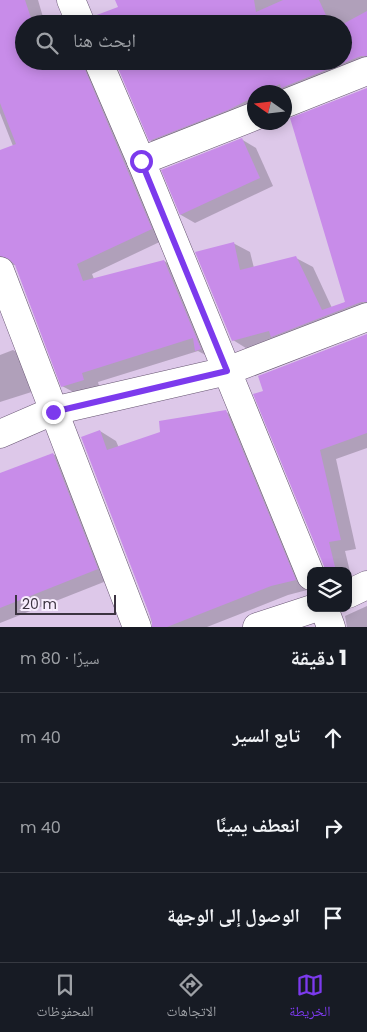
<!DOCTYPE html>
<html lang="ar">
<head>
<meta charset="utf-8">
<style>
	:root { --surface:#171b24; --page:#20242c; --text:#f1f3f6; --muted:#9ea1a6; --line:#363941; --accent:#7c3aed }
	body { margin:0; font-family:Poppins,"Noto Naskh Arabic",sans-serif; background:var(--page); color:var(--text); direction:rtl }
	.controls { position:absolute; right:15px; bottom:15px; display:grid; overflow:hidden; border-radius:10px; box-shadow:0 2px 12px #0003 }
	.controls button { width:45px; height:45px; display:grid; place-items:center; padding:0; border:0; border-bottom:1px solid var(--line); background:var(--surface); color:var(--text); font:25px sans-serif }
	.compass { position:absolute; left:247px; top:85px; width:45px; height:45px; border-radius:50%; background:var(--surface); box-shadow:0 2px 12px #0003; rotate:284deg }
	.scale { position:absolute; left:15px; bottom:12px; width:101px; box-sizing:border-box; padding-left:5px; border:2px solid #3c3441; border-top:0; font-size:14px; line-height:18px; white-space:nowrap; color:#3c3441; -webkit-text-stroke:4px #f8edfe; paint-order:stroke }
	.stop { position:absolute; width:15px; height:15px; margin:-11px; border:4px solid #7c3aed; border-radius:50%; background:#fff }
	.stop.end { background:#7c3aed; border-color:#fff; box-shadow:0 1px 5px #0008 }
	.list { margin:0; padding:0; list-style:none }
	h2 { display:flex; justify-content:space-between; align-items:center; height:65px; margin:0; padding:0 20px; font-size:21px }
	h2 small { font-size:16px; font-weight:400; color:var(--muted) }
	.list li { display:grid; grid-template-columns:32px 1fr auto; gap:15px; align-items:center; box-sizing:border-box; height:90px; padding:0 20px; border-top:1px solid var(--line) }
	.list b { display:block; font-size:19px; white-space:nowrap }
	.list em { font-size:16px; font-style:normal; color:var(--muted) }
	.icon { flex:none; width:28px; height:28px; fill:none; stroke:currentColor; stroke-width:2; stroke-linecap:round; stroke-linejoin:round }
	.map { position:relative; flex:none; width:367px; height:627px; overflow:hidden; direction:ltr }
	.search { position:absolute; background:var(--surface); box-shadow:0 2px 12px #0003; left:15px; right:15px; top:15px; height:55px; display:flex; align-items:center; gap:12px; box-sizing:border-box; padding:0 18px; border-radius:28px; color:var(--muted); font-size:19px }
	.sheet { height:335px; background:var(--surface) }
	nav { display:flex; justify-content:space-around; align-items:center; box-sizing:border-box; height:70px; border-top:1px solid var(--line); background:var(--surface); font-size:14px; color:var(--muted) }
	nav a { display:grid; justify-items:center; gap:2px }
	nav .on { color:var(--accent) }
	.map>svg:first-child { display:block }
	.shadow { fill:#0003 }
	.building { fill:#c88ce9 }
	.lines { fill:none; stroke-linecap:round; stroke-linejoin:round }
	.street-casing { stroke:#665471; stroke-width:29 }
	.street { stroke:#fff; stroke-width:28 }
	.route { stroke:#7c3aed; stroke-width:6 }
</style>
</head>
<body>
<div class="map">
<svg width="367" height="627" viewBox="0 0 367 627">
	<rect width="100%" height="100%" fill="#ddc8e9"/>
	<g class="shadow">
		<polygon points="0,0 38,0 45,24 24,24 24,61 102,61 168,238 92,274 94,279 164,261 181,270 213,359 198,351 98,382 100,390 79,395 62,386 16,265 0,265 0,152 13,146 0,113"/>
		<polygon points="116,0 367,0 367,70 284,92 255,92 255,114 167,150 150,140 116,61 343,61 343,24 97,24 119,8"/>
		<polygon points="367,89 367,316 249,350 233,340 233,243 250,252 254,268 296,258 313,267 332,308 346,302"/>
		<polygon points="241,139 256,148 273,186 195,223 181,215 163,170"/>
		<polygon points="367,335 367,448 336,459 356,549 345,551 352,580 348,581 348,571 326,571 264,392"/>
		<polygon points="13,350 30,360 41,389 0,402 0,355"/>
		<polygon points="226,412 243,421 311,589 288,595 207,627 153,627 100,431 116,441 119,448"/>
		<polygon points="53,454 70,464 114,578 0,623 0,474"/>
		<polygon points="367,606 367,627 347,627 345,616"/>
	</g>
	<g class="building">
		<polygon points="0,0 25,0 33,24 24,24 24,61 83,61 84,67 152,229 77,264 83,281 164,260 201,349 195,351 193,338 82,373 84,380 61,387 15,265 9,259 0,256 0,150 16,144 0,103"/>
		<polygon points="115,0 254,0 256,12 283,0 319,0 330,24 96,24 94,16 118,7"/>
		<polygon points="367,11 367,56 361,56 281,88 280,84 263,92 254,92 254,97 228,110 149,141 115,61 343,61 343,24"/>
		<polygon points="367,88 367,302 361,302 271,337 269,331 232,341 195,252 234,242 240,270 296,256 322,310 345,302 290,118"/>
		<polygon points="242,138 260,178 180,215 161,170"/>
		<polygon points="367,334 367,433 320,450 341,540 329,542 336,571 326,571 253,394 263,391 258,376"/>
		<polygon points="226,410 296,580 271,586 167,627 152,627 152,621 81,437 100,430 107,450 160,432 159,421"/>
		<polygon points="53,453 98,569 0,608 0,473"/>
	</g>
	<g class="lines">
		<defs>
			<g id="street">
				<polyline points="71,0 81,24"/>
				<polyline points="98,61 141,161 311,576"/>
				<polyline points="284,104 367,71"/>
				<polyline points="141,161 255,116"/>
				<polyline points="0,271 137,627"/>
				<polyline points="0,434 53,411 227,371 367,317"/>
				<polyline points="348,594 367,585"/>
				<polyline points="324,608 331,627"/>
				<polyline points="257,627 315,608"/>
			</g>
		</defs>
		<use href="#street" class="street-casing"/>
		<use href="#street" class="street"/>
	</g>
	<g class="lines">
		<polyline class="route" points="53,412 227,371 141,161"/>
	</g>
</svg>
<div class="controls">
<button><svg class="icon" aria-label="layers" viewBox="0 0 24 24"><path d="M12 4l9 5-9 5-9-5zM3 14l9 5 9-5"/></svg></button>
</div>
<svg class="compass" viewBox="-18 -18 36 36"><path d="M0-13l5 13h-10z" fill="#e53935"/><path d="M0 13l5-13h-10z" fill="#9ea1a6"/></svg>
<div class="scale">20 m</div>
<div class="stop" style="left:141px;top:161px"></div>
<div class="stop end" style="left:53px;top:412px"></div>
<div class="search"><svg class="icon" aria-label="search" viewBox="0 0 24 24"><circle cx="10" cy="10" r="6"/><path d="M15 15l6 6"/></svg>ابحث هنا</div>
</div>
<section class="sheet">
<h2>1 دقيقة<small>سيرًا · 80 m</small></h2>
<ul class="list">
<li><svg class="icon" aria-label="ahead" viewBox="0 0 24 24"><path d="M12 20V5M6 11l6-6 6 6"/></svg><div><b>تابع السير</b></div><em>40 m</em></li>
<li><svg class="icon" aria-label="right" viewBox="0 0 24 24"><path d="M7 20v-9h11M14 6l5 5-5 5"/></svg><div><b>انعطف يمينًا</b></div><em>40 m</em></li>
<li><svg class="icon" aria-label="arrive" viewBox="0 0 24 24"><path d="M6 21V4h12l-3 4 3 4H6"/></svg><div><b>الوصول إلى الوجهة</b></div></li>
</ul>
</section>
<nav>
<a class="on"><svg class="icon" aria-label="map" viewBox="0 0 24 24"><path d="M3 6l6-2 6 2 6-2v14l-6 2-6-2-6 2zM9 4v14M15 6v14"/></svg>الخريطة</a>
<a><svg class="icon" aria-label="directions" viewBox="0 0 24 24"><path d="M12 3l9 9-9 9-9-9zM9 14v-3h6M13 9l2 2-2 2"/></svg>الاتجاهات</a>
<a><svg class="icon" aria-label="saved" viewBox="0 0 24 24"><path d="M7 4h10v16l-5-4-5 4z"/></svg>المحفوظات</a>
</nav>
</body>
</html>
